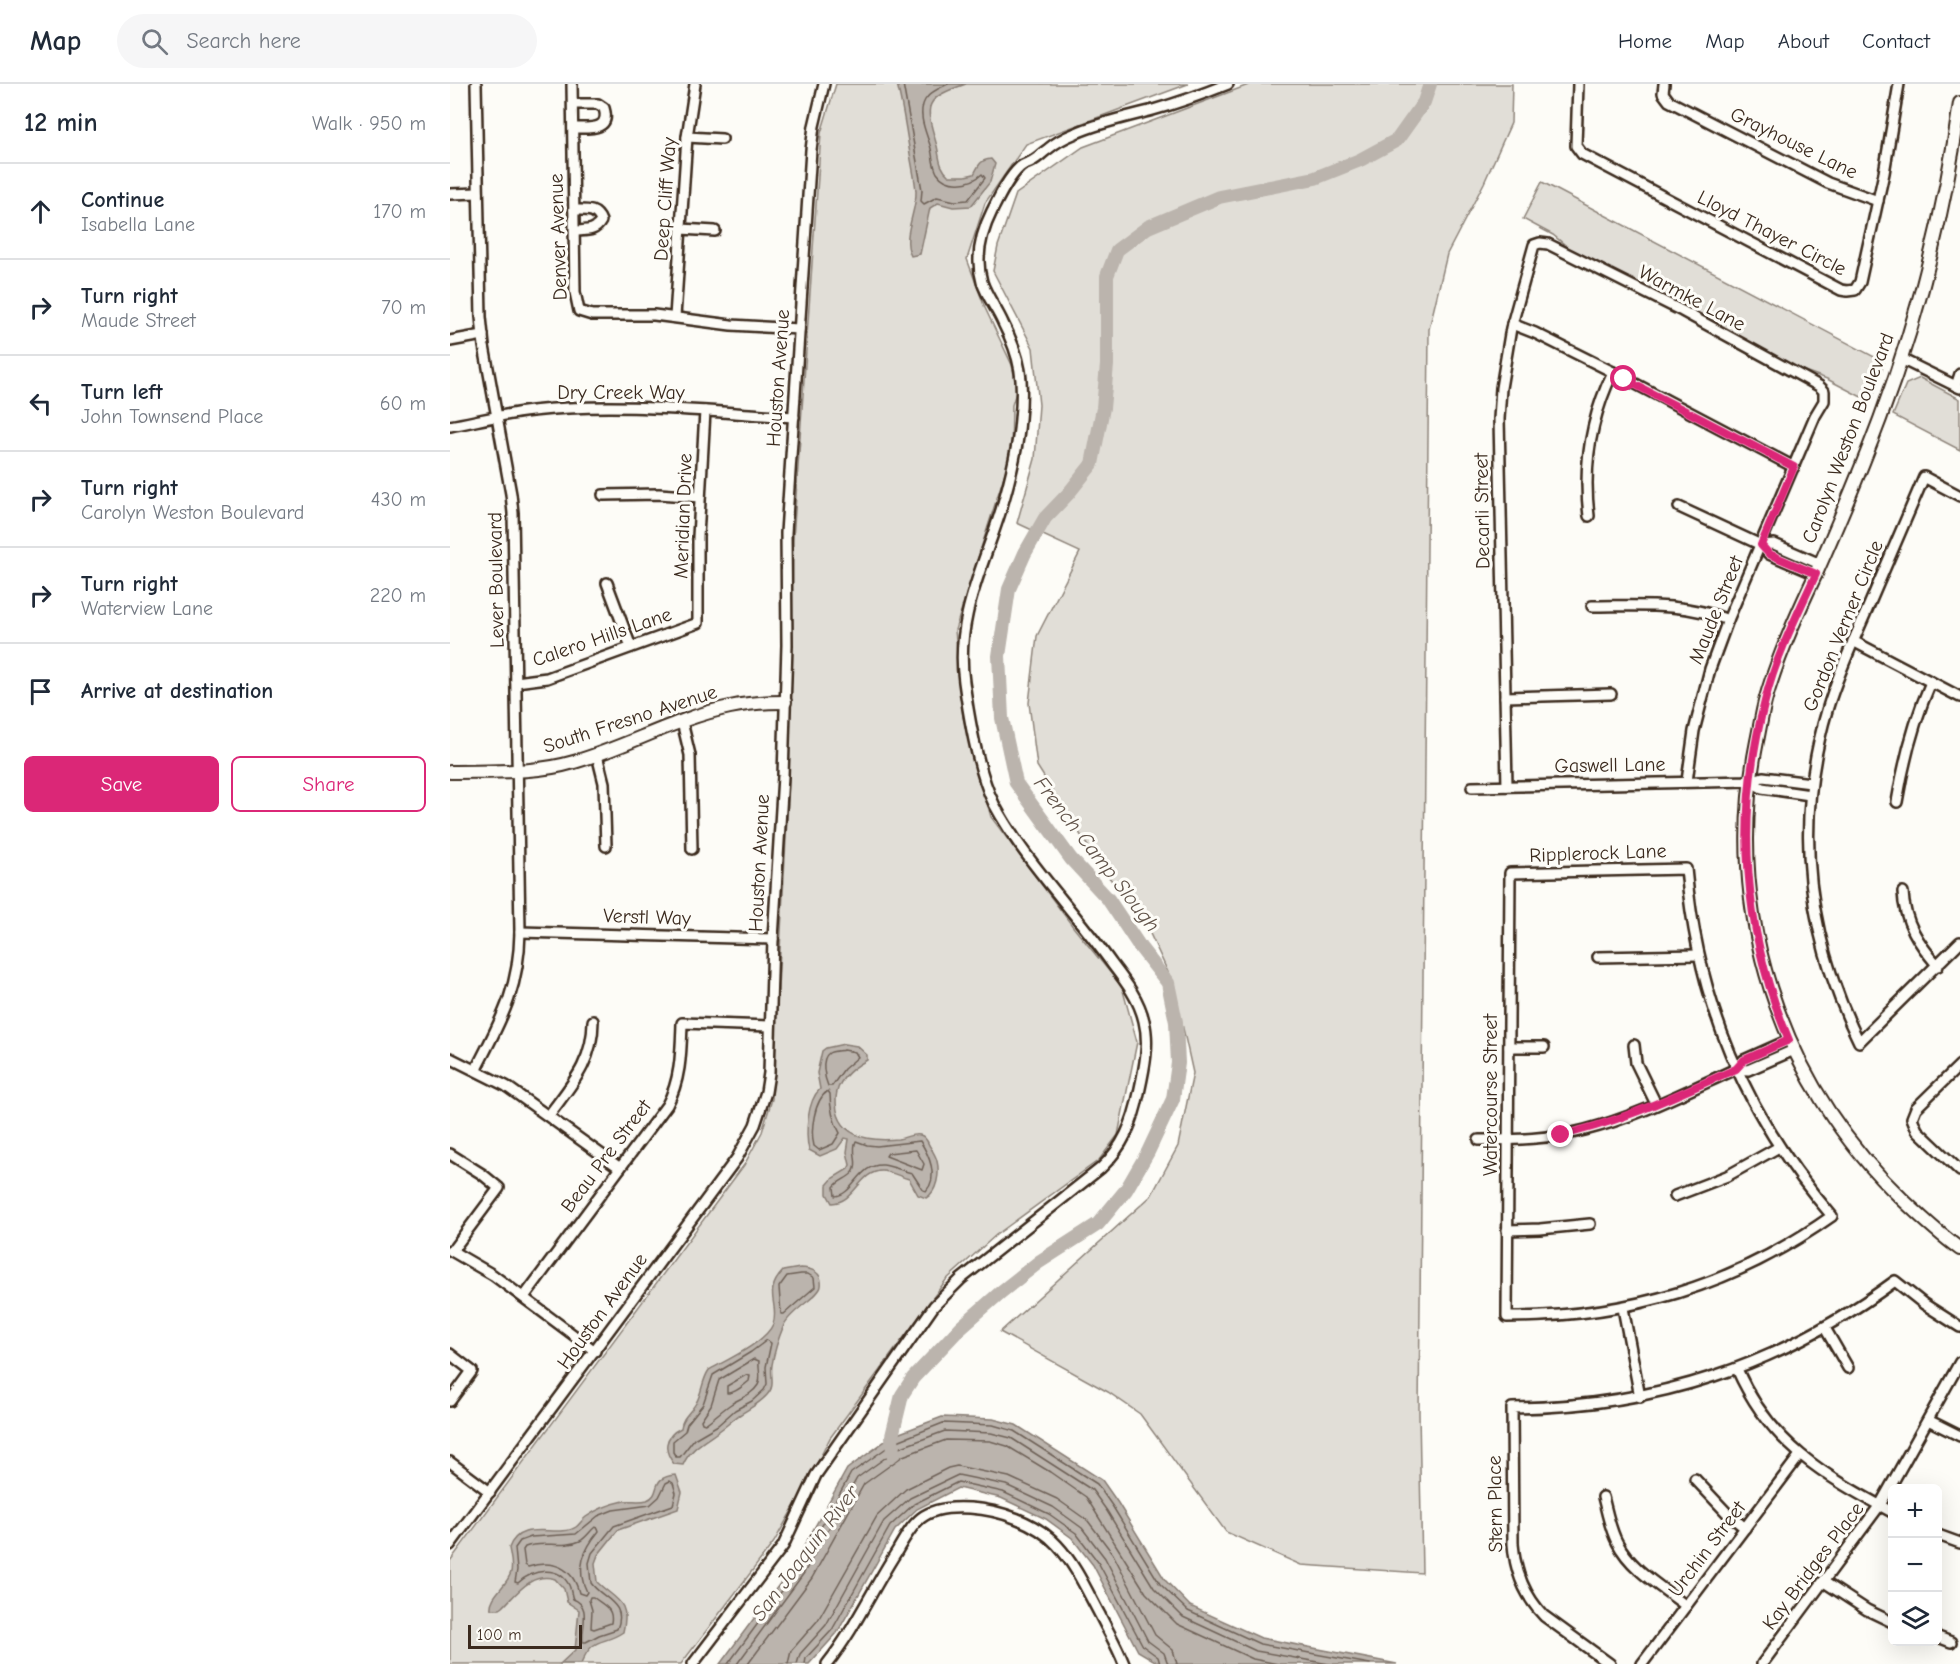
<!DOCTYPE html>
<html lang="en">
<head>
<meta charset="utf-8">
<style>
	:root { --surface:#fff; --page:#f6f6f7; --text:#1f2937; --muted:#747a83; --line:#e0e1e3; --accent:#db2777 }
	body { margin:0; font-family:"Comic Neue",sans-serif; background:var(--page); color:var(--text) }
	.controls { position:absolute; right:18px; bottom:18px; display:grid; overflow:hidden; border-radius:9px; box-shadow:0 6px 24px #0002 }
	.controls button { width:54px; height:54px; display:grid; place-items:center; padding:0; border:0; border-bottom:2px solid var(--line); background:var(--surface); color:var(--text); font:30px sans-serif }
	.scale { position:absolute; left:18px; bottom:15px; width:114px; box-sizing:border-box; padding-left:6px; border:3px solid #3b2a1e; border-top:0; font-size:16px; line-height:21px; white-space:nowrap; color:#3b2a1e; -webkit-text-stroke:4px #fdfcf7; paint-order:stroke }
	.stop { position:absolute; width:18px; height:18px; margin:-14px; border:4px solid #db2777; border-radius:50%; background:#fff }
	.stop.end { background:#db2777; border-color:#fff; box-shadow:0 2px 6px #0008 }
	.list { margin:0; padding:0; list-style:none }
	h2 { display:flex; justify-content:space-between; align-items:center; height:78px; margin:0; padding:0 24px; font-size:26px }
	h2 small { font-size:20px; font-weight:400; color:var(--muted) }
	.list li { display:grid; grid-template-columns:39px 1fr auto; gap:18px; align-items:center; box-sizing:border-box; height:96px; padding:0 24px; border-top:2px solid var(--line) }
	.list b { display:block; font-size:22px; white-space:nowrap }
	.list p { margin:0; font-size:20px; white-space:nowrap; color:var(--muted) }
	.list em { font-size:20px; font-style:normal; color:var(--muted) }
	.actions { display:flex; gap:12px; padding:18px 24px }
	.actions a { flex:1; padding:14px 0; border:2px solid var(--accent); border-radius:9px; text-align:center; font-size:21px; color:var(--accent) }
	.actions .main { background:var(--accent); color:#fff }
	.icon { flex:none; width:33px; height:33px; fill:none; stroke:currentColor; stroke-width:2; stroke-linecap:round; stroke-linejoin:round }
	.map { position:relative; flex:none; width:1510px; height:1580px; overflow:hidden }
	header { display:flex; align-items:center; gap:36px; box-sizing:border-box; height:84px; padding:0 30px; background:var(--surface); border-bottom:2px solid var(--line) }
	header strong { font-size:28px }
	nav { display:flex; gap:33px; margin-inline-start:auto; font-size:21px }
	.search { width:420px; height:54px; background:var(--page); display:flex; align-items:center; gap:15px; box-sizing:border-box; padding:0 21px; border-radius:33px; color:var(--muted); font-size:22px }
	main { display:flex }
	aside { flex:1; background:var(--surface) }
	.map>svg:first-child { display:block }
	.green { fill:#e1ded7; stroke:#8e847a; stroke-width:1.5 }
	.water { fill:#bbb4ad; stroke:#887d74; stroke-width:1.5 }
	.lines { fill:none; stroke-linecap:round; stroke-linejoin:round }
	.shore { stroke:#6e6157; stroke-width:1.5 }
	.river { stroke:#bbb4ad; stroke-width:14 }
	.minor-casing { stroke:#3b2a1e; stroke-width:14 }
	.tertiary-casing { stroke:#3b2a1e; stroke-width:16 }
	.minor { stroke:#fdfcf7; stroke-width:9 }
	.tertiary { stroke:#fdfcf7; stroke-width:12 }
	.route { stroke:#db2777; stroke-width:8 }
	.labels { text-anchor:middle; dominant-baseline:central; stroke-width:6; stroke-linejoin:round; paint-order:stroke }
	.street-label { font-size:20px; fill:#3b2a1e; stroke:#fdfcf7 }
	.water-label { font-size:21px; font-style:italic; fill:#615349; stroke:#fdfcf7 }
</style>
</head>
<body>
<header>
<strong>Map</strong>
<div class="search"><svg class="icon" aria-label="search" viewBox="0 0 24 24"><circle cx="10" cy="10" r="6"/><path d="M15 15l6 6"/></svg>Search here</div>
<nav><a>Home</a><a>Map</a><a>About</a><a>Contact</a></nav>
</header>
<main>
<aside>
<h2>12 min<small>Walk · 950 m</small></h2>
<ul class="list">
<li><svg class="icon" aria-label="ahead" viewBox="0 0 24 24"><path d="M12 20V5M6 11l6-6 6 6"/></svg><div><b>Continue</b><p>Isabella Lane</p></div><em>170 m</em></li>
<li><svg class="icon" aria-label="right" viewBox="0 0 24 24"><path d="M7 20v-9h11M14 6l5 5-5 5"/></svg><div><b>Turn right</b><p>Maude Street</p></div><em>70 m</em></li>
<li><svg class="icon" aria-label="left" viewBox="0 0 24 24"><path d="M17 20v-9H6M10 6l-5 5 5 5"/></svg><div><b>Turn left</b><p>John Townsend Place</p></div><em>60 m</em></li>
<li><svg class="icon" aria-label="right" viewBox="0 0 24 24"><path d="M7 20v-9h11M14 6l5 5-5 5"/></svg><div><b>Turn right</b><p>Carolyn Weston Boulevard</p></div><em>430 m</em></li>
<li><svg class="icon" aria-label="right" viewBox="0 0 24 24"><path d="M7 20v-9h11M14 6l5 5-5 5"/></svg><div><b>Turn right</b><p>Waterview Lane</p></div><em>220 m</em></li>
<li><svg class="icon" aria-label="arrive" viewBox="0 0 24 24"><path d="M6 21V4h12l-3 4 3 4H6"/></svg><div><b>Arrive at destination</b></div></li>
</ul>
<div class="actions"><a class="main">Save</a><a>Share</a></div>
</aside>
<div class="map">
<svg width="1510" height="1580" viewBox="0 0 1510 1580">
	<rect width="100%" height="100%" fill="#fdfcf7"/>
	<filter id="ink" filterUnits="userSpaceOnUse"><feTurbulence type="fractalNoise" baseFrequency=".0167" numOctaves="2"/><feDisplacementMap in="SourceGraphic" scale="12" xChannelSelector="R" yChannelSelector="G"/><feConvolveMatrix kernelMatrix="1 2 1 2 8 2 1 2 1" color-interpolation-filters="sRGB"/></filter>
	<g filter="url(#ink)">
		<g class="green">
			<polygon points="386,0 738,0 576,60 535,119 517,175 535,224 562,281 567,305 562,321 561,370 505,546 513,633 541,733 624,844 672,903 687,958 668,1051 649,1076 546,1151 496,1196 380,1354 354,1405 324,1458 231,1580 0,1580 0,1477 294,1081 312,1048 322,1015 339,699 343,456 371,49"/>
			<polygon points="801,0 1062,0 1061,39 1034,99 997,170 979,245 969,1329 972,1489 851,1481 776,1448 690,1330 658,1308 550,1248 701,1112 728,1062 743,989 723,899 695,839 651,783 587,682 579,619 587,552 630,468 567,439 585,375 589,321 583,264 543,187 548,162 566,110 633,63"/>
			<polygon points="1092,98 1434,278 1424,309 1419,317 1377,295 1349,285 1233,222 1120,165 1103,151 1073,135"/>
			<polygon points="1470,294 1510,315 1510,366 1443,331 1456,300"/>
		</g>
		<g class="water">
			<path d="M447,0H516C472,15 475,21 487,62C490,75 489,83 499,92H515L524,90C529,81 530,76 541,75L545,80L540,98L521,122L503,123L488,119L480,124L470,170L461,172C451,152 467,128 466,107C465,95 462,82 460,70C456,46 453,23 447,0Z"/>
			<path d="M394,960L407,962L417,971V976C402,984 387,996 386,1014C385,1052 416,1058 448,1055C455,1054 464,1049 470,1051C475,1052 477,1056 479,1061C482,1066 486,1072 487,1077C490,1089 487,1108 476,1114L468,1111L459,1095C451,1093 440,1087 432,1087C409,1087 406,1118 382,1119L377,1110V1101L383,1094L398,1085L400,1081L397,1068L399,1055L395,1054L387,1065L370,1072L359,1066C355,1050 357,1017 370,1005L367,989L372,967L376,964Z"/>
			<path d="M350,1184C361,1184 373,1188 371,1202C370,1212 341,1226 334,1241C329,1253 324,1268 322,1281C320,1292 326,1302 317,1311C309,1320 300,1324 291,1330C284,1334 279,1340 273,1344C258,1356 241,1362 233,1381L224,1380C213,1366 214,1352 231,1344C232,1333 241,1328 246,1319C252,1309 252,1296 259,1286C275,1277 316,1258 323,1240C330,1220 312,1209 333,1187Z"/>
			<polygon points="492,1333 543,1335 566,1341 652,1396 668,1419 715,1496 740,1522 811,1554 947,1580 710,1580 688,1567 643,1481 622,1454 596,1435 551,1414 508,1404 467,1425 445,1446 387,1549 359,1580 270,1580 343,1482 397,1385 442,1352"/>
			<path d="M226,1391L232,1408L228,1425L168,1446L148,1471L145,1479L147,1498C165,1516 181,1516 173,1548C153,1562 143,1551 131,1580H110L125,1566L129,1526L117,1518L114,1505L105,1495C82,1488 68,1508 53,1523L50,1525H41C39,1512 58,1501 61,1488C63,1480 60,1471 59,1464C70,1433 108,1455 126,1443C129,1441 132,1436 136,1433C147,1425 160,1420 174,1417C181,1416 190,1418 197,1416C213,1410 198,1393 226,1391Z"/>
		</g>
		<g class="lines">
			<g class="shore">
				<path d="M453,0L472,106L471,117L474,120L487,113L505,117L518,116L535,94L532,90C521,101 497,104 487,89C482,80 483,70 480,61C476,48 467,30 475,16C479,9 491,3 498,0"/>
				<path d="M394,966L405,968L408,973L394,985L382,1002H378C375,995 370,975 379,969C382,967 390,967 394,966Z"/>
				<path d="M378,1007L380,1010C380,1025 383,1037 390,1049L383,1060L369,1066L364,1062C360,1047 364,1016 378,1007Z"/>
				<path d="M406,1057L417,1061L427,1062L470,1057C479,1071 489,1093 476,1107L473,1106L462,1089C453,1087 442,1082 433,1081C409,1079 404,1111 385,1112L384,1103C389,1096 400,1094 404,1087C409,1079 401,1067 406,1057Z"/>
				<polygon points="466,1066 474,1080 472,1086 436,1072 438,1069"/>
				<polygon points="351,1190 358,1190 364,1194 365,1203 334,1230 331,1230 329,1203 337,1192"/>
				<polygon points="317,1256 321,1259 316,1283 317,1300 314,1306 302,1317 285,1326 268,1341 244,1355 230,1373 226,1373 223,1368 223,1357 235,1347 237,1340 253,1320 263,1291 301,1268"/>
				<path d="M304,1275L309,1277C308,1284 312,1295 308,1301C302,1311 290,1314 281,1320C272,1326 264,1334 255,1340L252,1339L251,1336L261,1321L269,1296Z"/>
				<path d="M296,1291L300,1292L299,1297C293,1302 284,1310 277,1309V1302Z"/>
				<path d="M220,1397L223,1399L226,1409L223,1421L164,1442L142,1469L139,1479L141,1499C152,1515 178,1519 167,1545L149,1551L136,1558H133C131,1542 142,1522 123,1515C121,1511 121,1505 119,1501C108,1480 82,1486 68,1499L65,1498L67,1486L65,1464L70,1457L81,1453L126,1450L148,1432L163,1426L200,1421L209,1413L216,1399Z"/>
				<path d="M145,1443L148,1444L149,1447C134,1465 125,1485 137,1508L135,1511L129,1509C123,1483 102,1475 78,1483L75,1481L73,1466L75,1463C93,1456 113,1465 130,1457C136,1454 140,1447 145,1443Z"/>
				<path d="M140,1513H143C153,1521 164,1524 161,1539L144,1545L141,1544L142,1526L139,1516Z"/>
				<polyline points="278,1580 348,1485 401,1389 445,1358 493,1339 543,1341 564,1347 647,1400 663,1423 710,1500 738,1527 810,1560 920,1580"/>
				<polyline points="287,1580 354,1489 407,1394 449,1364 495,1347 541,1349 561,1354 642,1406 657,1427 704,1504 733,1533 806,1567 879,1580"/>
				<polyline points="298,1580 362,1494 414,1400 453,1372 496,1356 540,1357 557,1362 600,1388 636,1413 696,1509 727,1540 803,1575 828,1580"/>
				<polyline points="338,1580 341,1567 368,1536 427,1432 456,1405 498,1384 507,1382 559,1393 607,1415 638,1437 663,1470 705,1551 723,1566 727,1580"/>
				<polyline points="347,1580 350,1570 376,1541 434,1437 460,1414 508,1391 556,1401 603,1423 632,1444 655,1474 698,1557 714,1569 718,1580"/>
				<polyline points="355,1580 356,1574 382,1546 440,1442 464,1420 508,1398 553,1408 599,1430 626,1449 648,1478 693,1562 708,1573 710,1580"/>
			</g>
			<polyline class="river" points="443,1370 442,1352 452,1311 463,1294 511,1243 551,1208 589,1178 648,1140 676,1106 698,1068 723,1015 728,979 726,938 718,899 690,863 658,815 621,775 566,699 552,634 549,572 559,505 575,469 595,434 618,410 642,380 653,324 657,281 657,192 667,166 698,143 769,113 865,94 910,76 947,56 974,18 980,0"/>
			<defs>
				<g id="minor">
					<path d="M26,0L31,233L34,262L61,410L63,429L70,848C69,906 51,936 26,985"/>
					<polyline points="122,0 125,208 129,227 142,231 204,231 281,241 349,245"/>
					<polyline points="1128,0 1126,62 1132,70 1391,206 1397,207 1405,206 1410,198 1434,89 1449,0"/>
					<polyline points="1214,0 1213,9 1219,17 1378,99 1428,117"/>
					<path d="M123,20H148L154,24C161,47 139,44 123,44"/>
					<polyline points="237,53 272,55"/>
					<polyline points="0,110 28,109"/>
					<path d="M124,126C136,126 146,124 151,137C145,148 136,146 125,147"/>
					<polyline points="231,145 265,147"/>
					<polyline points="225,233 237,53 245,0"/>
					<polyline points="1062,240 1085,249 1163,288 1344,383"/>
					<polyline points="0,257 33,251"/>
					<polyline points="1451,275 1510,304"/>
					<polyline points="1506,302 1510,290"/>
					<path d="M0,342C27,337 54,330 82,327C169,317 256,328 344,333"/>
					<polyline points="153,411 209,410 250,413"/>
					<path d="M1510,412L1474,393C1455,437 1436,482 1417,526C1403,558 1388,590 1378,623C1343,739 1356,850 1409,958L1510,858"/>
					<polyline points="1229,423 1311,461 1324,460 1370,480"/>
					<path d="M1139,432C1133,382 1141,333 1163,288"/>
					<polyline points="1311,461 1319,470 1366,490"/>
					<polyline points="157,499 181,563"/>
					<path d="M1142,522C1188,522 1234,518 1278,536"/>
					<polyline points="1403,557 1510,613"/>
					<polyline points="66,598 97,594 248,539 248,453 255,327"/>
					<polyline points="1055,613 1161,610"/>
					<polyline points="232,638 240,671 242,765"/>
					<polyline points="147,671 154,699 156,762"/>
					<polyline points="1300,697 1312,704 1360,711"/>
					<polyline points="1057,702 1049,335 1051,304 1061,244 1084,161 1090,159 1098,160 1232,227 1369,302 1374,307 1374,317 1365,332 1278,536 1260,585 1244,647 1237,697"/>
					<polyline points="1022,703 1300,697 1313,693 1361,699"/>
					<path d="M1447,718C1454,676 1464,637 1481,598"/>
					<path d="M1236,785C1248,918 1294,1030 1382,1132C1283,1202 1178,1233 1057,1233L1060,789Z"/>
					<path d="M1453,808C1454,838 1469,860 1488,882"/>
					<polyline points="70,848 323,855"/>
					<polyline points="1148,873 1248,871"/>
					<polyline points="1184,961 1186,979 1206,1020"/>
					<polyline points="1059,963 1094,963"/>
					<polyline points="0,974 56,1002 170,1084"/>
					<polyline points="1510,981 1466,1024 1462,1034 1467,1046 1510,1087"/>
					<polyline points="1286,985 1298,986 1344,966"/>
					<path d="M99,1031C122,1000 143,978 143,937"/>
					<path d="M1029,1056C1065,1056 1100,1055 1135,1046C1187,1033 1237,1007 1286,985L1294,976L1339,956"/>
					<polyline points="0,1070 32,1090 49,1104 2,1167"/>
					<polyline points="1225,1112 1277,1092 1329,1063"/>
					<polyline points="1057,1146 1090,1145 1140,1140"/>
					<polyline points="0,1166 43,1191 145,1267"/>
					<path d="M74,1213L217,1021C231,995 231,968 232,939L320,942"/>
					<polyline points="1173,1224 1190,1313"/>
					<polyline points="1375,1244 1398,1284"/>
					<polyline points="0,1270 22,1287 0,1317"/>
					<path d="M1287,1285C1320,1360 1373,1391 1442,1428"/>
					<polyline points="1478,1336 1510,1352"/>
					<polyline points="0,1378 40,1408"/>
					<polyline points="1245,1395 1277,1429 1295,1444"/>
					<path d="M1153,1413C1157,1428 1160,1445 1167,1458C1181,1486 1212,1503 1236,1522"/>
					<polyline points="1488,1451 1510,1459"/>
					<polyline points="0,1461 287,1074 305,1041 316,1008 319,989 323,855 333,692 337,561 336,449 361,66 364,42 374,0"/>
					<polyline points="1374,1498 1417,1526 1442,1538"/>
					<polyline points="1488,1553 1501,1558"/>
					<path d="M243,1580L333,1462L366,1391L484,1222L511,1195L651,1084C673,1063 683,1039 689,1009C694,986 700,960 694,937C689,915 675,897 662,880C624,826 575,778 544,720C528,688 519,634 514,598C505,535 533,484 551,426C560,396 568,365 570,335C574,296 571,274 553,239C547,225 537,213 532,198C525,174 531,149 542,127C549,113 558,94 570,83C575,79 577,80 582,77C588,74 592,69 598,65C606,58 616,53 626,49C651,38 677,33 703,26C728,19 753,10 778,0"/>
					<path d="M377,1580C405,1545 423,1504 447,1467C454,1455 461,1442 471,1434C483,1424 505,1423 520,1424C550,1426 586,1438 607,1461C625,1480 637,1507 650,1531C658,1547 667,1562 674,1580"/>
					<path d="M1160,1580L1094,1532C1074,1511 1065,1488 1063,1460L1062,1324C1205,1323 1330,1282 1445,1197L1474,1220L1510,1243"/>
					<polyline points="1192,1580 1350,1371"/>
					<polyline points="1312,1580 1430,1421 1510,1278"/>
				</g>
				<g id="tertiary">
					<path d="M1510,19C1495,126 1468,234 1430,335C1410,388 1388,440 1365,492C1346,532 1328,572 1316,614C1312,628 1310,643 1307,657C1273,825 1329,998 1453,1116C1471,1133 1489,1150 1510,1165"/>
					<path d="M0,688C41,687 84,690 124,678C177,663 226,634 280,623C298,619 316,618 335,618"/>
				</g>
			</defs>
			<use href="#minor" class="minor-casing"/>
			<use href="#tertiary" class="tertiary-casing"/>
			<use href="#minor" class="minor"/>
			<use href="#tertiary" class="tertiary"/>
		</g>
	</g>
	<g class="lines" filter="url(#ink)">
		<path class="route" d="M1111,1051C1172,1038 1228,1010 1286,985L1294,976L1339,956C1293,848 1285,731 1315,617C1326,572 1347,531 1366,490L1319,470L1311,461L1344,383L1174,295"/>
	</g>
	<g class="labels">
		<g class="street-label">
			<text transform="translate(1344 59) rotate(26)">Grayhouse Lane</text>
			<text transform="translate(215 115) rotate(-86)">Deep Cliff Way</text>
			<text transform="translate(1322 149) rotate(27)">Lloyd Thayer Circle</text>
			<text transform="translate(108 153) rotate(-92)">Denver Avenue</text>
			<text transform="translate(1242 214) rotate(28)">Warmke Lane</text>
			<text transform="translate(328 294) rotate(-86)">Houston Avenue</text>
			<text x="171" y="308">Dry Creek Way</text>
			<text transform="translate(1398 354) rotate(-69)">Carolyn Weston Boulevard</text>
			<text transform="translate(1032 427) rotate(-91)">Decarli Street</text>
			<text transform="translate(233 432) rotate(-88)">Meridian Drive</text>
			<text transform="translate(46 496) rotate(-91)">Lever Boulevard</text>
			<text transform="translate(1266 526) rotate(-68)">Maude Street</text>
			<text transform="translate(1393 542) rotate(-68)">Gordon Verner Circle</text>
			<text transform="translate(152 553) rotate(-19)">Calero Hills Lane</text>
			<text transform="translate(180 635) rotate(-18)">South Fresno Avenue</text>
			<text transform="translate(1160 681) rotate(-1)">Gaswell Lane</text>
			<text transform="translate(1148 769) rotate(-2)">Ripplerock Lane</text>
			<text transform="translate(309 779) rotate(-87)">Houston Avenue</text>
			<text transform="translate(197 833) rotate(2)">Verstl Way</text>
			<text transform="translate(1040 1011) rotate(-90)">Watercourse Street</text>
			<text transform="translate(156 1072) rotate(-53)">Beau Pre Street</text>
			<text transform="translate(152 1227) rotate(-54)">Houston Avenue</text>
			<text transform="translate(1045 1420) rotate(-91)">Stern Place</text>
			<text transform="translate(1257 1465) rotate(-53)">Urchin Street</text>
			<text transform="translate(1363 1482) rotate(-53)">Kay Bridges Place</text>
		</g>
		<g class="water-label">
			<text transform="translate(647 770) rotate(52)">French Camp Slough</text>
			<text transform="translate(355 1469) rotate(-53)">San Joaquin River</text>
		</g>
	</g>
</svg>
<div class="controls">
<button>+</button>
<button>−</button>
<button><svg class="icon" aria-label="layers" viewBox="0 0 24 24"><path d="M12 4l9 5-9 5-9-5zM3 14l9 5 9-5"/></svg></button>
</div>
<div class="scale">100 m</div>
<div class="stop" style="left:1174px;top:295px"></div>
<div class="stop end" style="left:1111px;top:1051px"></div>
</div>
</main>
</body>
</html>
